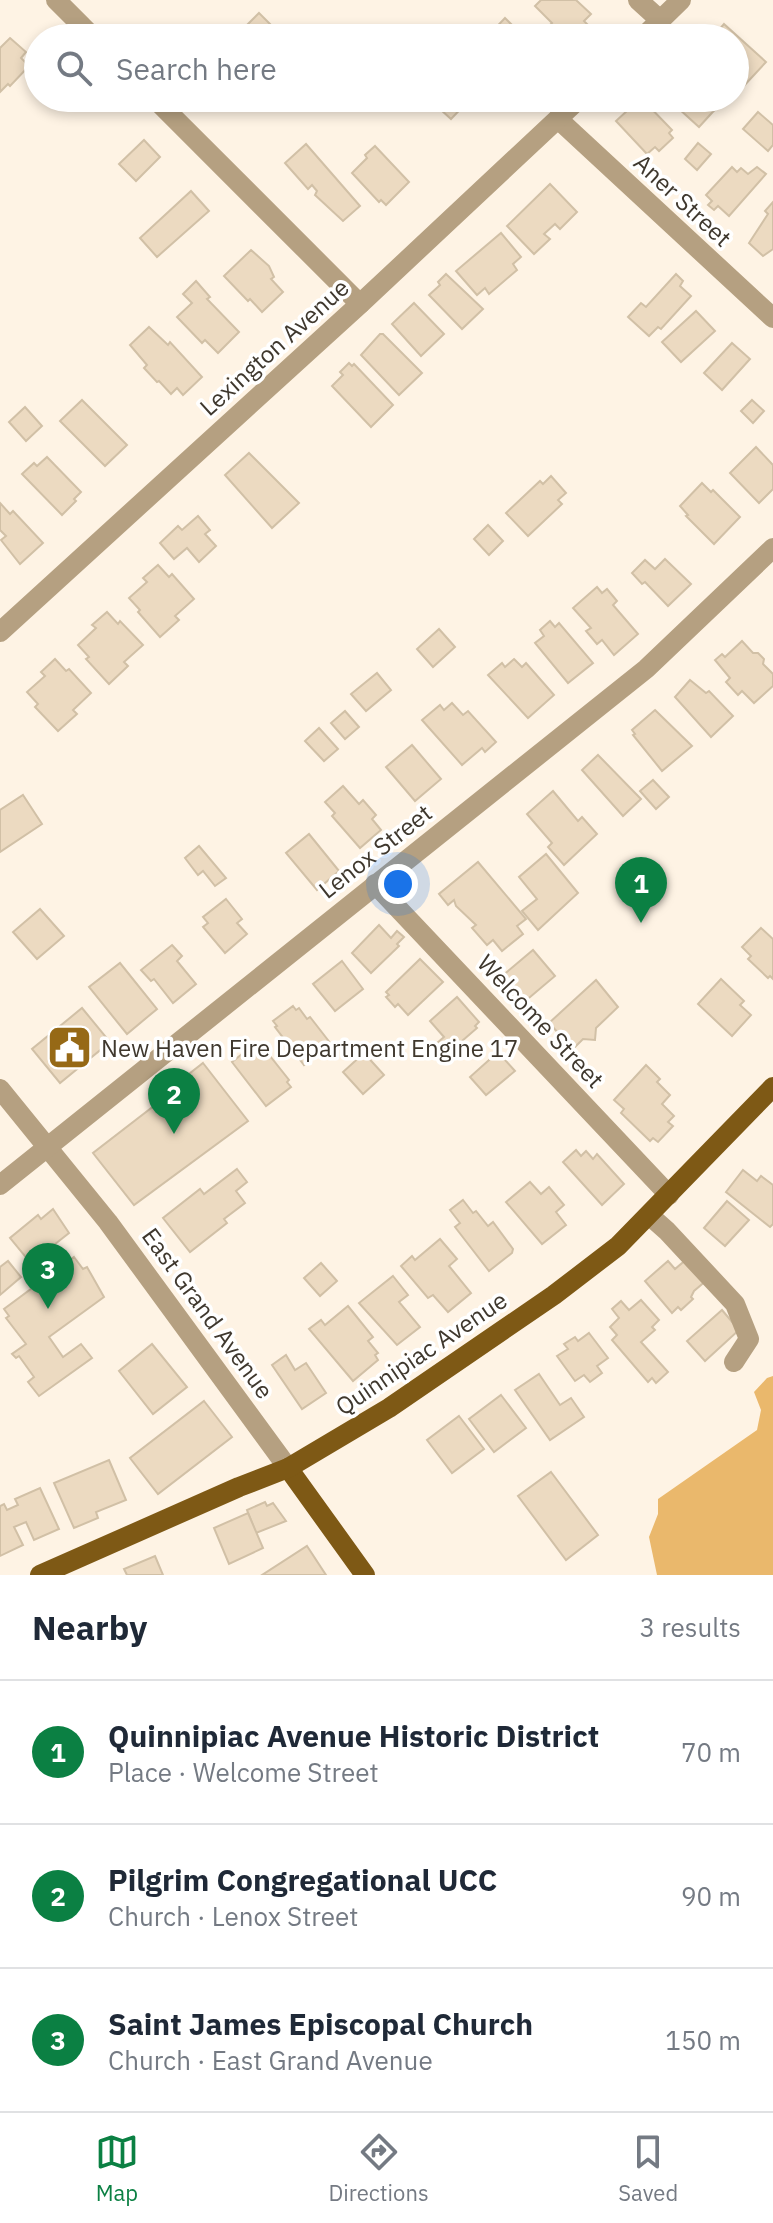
<!DOCTYPE html>
<html lang="en">
<head>
<meta charset="utf-8">
<style>
	:root { --surface:#fff; --page:#f6f6f7; --text:#1f2937; --muted:#747a83; --line:#e0e1e3; --accent:#0b8043 }
	body { margin:0; font-family:"IBM Plex Sans",sans-serif; background:var(--page); color:var(--text) }
	.you { position:absolute; left:398px; top:884px; width:28px; height:28px; margin:-20px; border:6px solid #fff; border-radius:50%; background:#1a73e8; box-shadow:0 0 0 12px #1a73e833 }
	.badge { display:grid; place-items:center; width:52px; height:52px; border-radius:50%; background:var(--accent); color:#fff; font-size:26px; font-weight:700 }
	.pin { position:absolute; translate:-50% -66px; filter:drop-shadow(0 2px 4px #0008) }
	.pin::after { content:''; position:absolute; top:42px; width:28px; height:24px; background:inherit; clip-path:polygon(0 0,100% 0,50% 100%) }
	.list { margin:0; padding:0; list-style:none }
	h2 { display:flex; justify-content:space-between; align-items:center; height:104px; margin:0; padding:0 32px; font-size:34px }
	h2 small { font-size:26px; font-weight:400; color:var(--muted) }
	.list li { display:grid; grid-template-columns:52px 1fr auto; gap:24px; align-items:center; box-sizing:border-box; height:144px; padding:0 32px; border-top:2px solid var(--line) }
	.list b { display:block; font-size:30px; white-space:nowrap }
	.list p { margin:0; font-size:26px; white-space:nowrap; color:var(--muted) }
	.list em { font-size:26px; font-style:normal; color:var(--muted) }
	.icon { flex:none; width:44px; height:44px; fill:none; stroke:currentColor; stroke-width:2; stroke-linecap:round; stroke-linejoin:round }
	.map { position:relative; flex:none; width:773px; height:1575px; overflow:hidden }
	.search { position:absolute; background:var(--surface); box-shadow:0 4px 12px #0003; left:24px; right:24px; top:24px; height:88px; display:flex; align-items:center; gap:20px; box-sizing:border-box; padding:0 28px; border-radius:44px; color:var(--muted); font-size:30px }
	.sheet { height:536px; background:var(--surface) }
	nav { display:flex; justify-content:space-around; align-items:center; box-sizing:border-box; height:112px; border-top:2px solid var(--line); background:var(--surface); font-size:22px; color:var(--muted) }
	nav a { display:grid; justify-items:center; gap:4px }
	nav .on { color:var(--accent) }
	.map>svg:first-child { display:block }
	.water { fill:#eab86c }
	.building { fill:#ecdac1; stroke:#d1c0a6; stroke-width:2 }
	.lines { fill:none; stroke-linecap:round; stroke-linejoin:round }
	.minor { stroke:#b5a081; stroke-width:20 }
	.major { stroke:#7e5915; stroke-width:20 }
	.labels { text-anchor:middle; dominant-baseline:central; stroke-width:7; stroke-linejoin:round; paint-order:stroke }
	.street-label { font-size:24px; fill:#3f382e; stroke:#fff }
	.poi-label { font-size:24px; fill:#3f382e; stroke:#fff; text-anchor:start }
</style>
</head>
<body>
<div class="map">
<svg width="773" height="1575" viewBox="0 0 773 1575">
	<rect width="100%" height="100%" fill="#fef3e4"/>
	<polygon class="water" points="773,1376 773,1575 657,1575 649,1537 658,1514 658,1499 757,1430 761,1410 754,1392 767,1378"/>
	<g class="building">
		<polygon points="541,0 576,0 591,14 584,21 587,24 579,33 576,29 568,38 559,29 557,32 550,25 552,23 535,6"/>
		<polygon points="259,13 284,38 234,38"/>
		<polygon points="505,18 518,31 520,29 529,38 486,38"/>
		<polygon points="724,24 766,62 741,89 735,83 735,38 712,38"/>
		<polygon points="10,38 26,52 21,58 29,66 10,86 8,84 0,92 0,48"/>
		<polygon points="428,98 471,98 451,119"/>
		<polygon points="641,98 672,130 669,133 673,138 659,151 655,147 647,154 616,121"/>
		<polygon points="667,98 713,98 720,104 699,127"/>
		<polygon points="758,112 773,125 773,145 768,151 743,129"/>
		<polygon points="144,140 160,157 136,181 119,164"/>
		<polygon points="698,143 711,154 697,170 685,159"/>
		<polygon points="306,144 360,206 343,221 315,195 317,191 312,185 308,189 285,163"/>
		<polygon points="375,146 409,182 386,205 381,200 379,202 352,173 367,158 365,155"/>
		<polygon points="732,167 737,172 741,168 748,174 757,167 766,174 729,216 718,206 714,210 708,205 712,201 706,195"/>
		<polygon points="550,184 577,212 560,229 555,224 544,234 550,239 534,254 507,226"/>
		<polygon points="191,191 209,211 157,257 140,238"/>
		<polygon points="773,202 773,249 763,256 749,243 768,214 765,211"/>
		<polygon points="501,233 521,257 513,264 517,270 489,294 485,288 477,295 456,271"/>
		<polygon points="251,250 269,266 274,277 271,279 283,292 262,312 250,299 248,301 224,276"/>
		<polygon points="446,274 483,309 462,329 429,295 440,285 438,282"/>
		<polygon points="676,274 683,281 680,286 691,296 661,329 658,327 649,336 628,317 641,303 646,307"/>
		<polygon points="196,281 210,297 207,299 239,332 218,353 205,340 202,343 177,317 192,303 183,294"/>
		<polygon points="414,303 444,334 421,356 392,324"/>
		<polygon points="696,311 715,331 681,362 662,342"/>
		<polygon points="149,327 168,345 170,342 202,377 183,395 177,388 171,394 159,381 157,382 144,368 147,365 130,345"/>
		<polygon points="380,334 383,334 422,373 399,395 361,355"/>
		<polygon points="732,343 750,359 722,390 704,373"/>
		<polygon points="349,363 352,366 354,364 393,405 371,427 332,386 343,375 340,372"/>
		<polygon points="82,400 127,445 105,466 60,421"/>
		<polygon points="752,400 764,411 753,423 741,411"/>
		<polygon points="25,407 42,426 26,441 9,422"/>
		<polygon points="756,447 773,465 773,489 759,503 730,473"/>
		<polygon points="249,453 299,503 272,528 225,475"/>
		<polygon points="47,457 81,492 74,499 76,501 62,515 22,474 34,463 37,466"/>
		<polygon points="551,476 566,493 558,500 562,504 528,536 506,513 540,481 543,484"/>
		<polygon points="702,483 711,492 713,490 740,517 714,544 686,516 688,515 680,506"/>
		<polygon points="0,503 10,514 13,511 43,543 20,564 1,540 6,536 0,530"/>
		<polygon points="198,516 210,530 205,534 216,546 199,562 187,548 174,559 160,543 178,526 182,530"/>
		<polygon points="488,525 503,541 489,555 474,539"/>
		<polygon points="665,559 691,584 668,606 645,582 642,584 632,573 645,560 655,569"/>
		<polygon points="158,565 169,577 172,574 194,599 175,616 179,620 160,637 138,612 140,610 129,598 147,582 143,578"/>
		<polygon points="597,587 602,593 607,589 617,601 613,605 638,634 614,655 602,640 597,644 586,631 591,628 573,608"/>
		<polygon points="107,612 118,624 120,621 143,645 124,662 128,666 109,684 86,659 89,657 78,645 96,628 92,625"/>
		<polygon points="550,621 555,627 559,623 593,663 568,683 535,643 544,636 540,630"/>
		<polygon points="439,629 455,647 433,667 417,649"/>
		<polygon points="742,641 753,653 758,653 764,659 763,664 773,674 773,686 754,703 742,691 738,695 726,682 730,678 715,660 722,654 725,657"/>
		<polygon points="55,659 66,671 69,669 91,693 73,710 77,714 58,731 35,707 38,704 27,692 45,676 41,672"/>
		<polygon points="514,659 522,667 526,663 554,695 528,718 488,675 502,663 505,667"/>
		<polygon points="377,673 391,690 366,711 351,694"/>
		<polygon points="690,680 706,693 709,691 733,716 711,737 675,697"/>
		<polygon points="452,703 463,715 468,711 496,742 485,752 482,748 462,765 422,720 440,705 444,710"/>
		<polygon points="655,710 692,746 662,771 633,735 635,734 632,730"/>
		<polygon points="345,711 359,727 345,739 331,723"/>
		<polygon points="319,728 338,749 324,761 305,741"/>
		<polygon points="412,745 441,779 415,801 386,767"/>
		<polygon points="598,755 641,799 623,816 582,770"/>
		<polygon points="653,780 669,797 656,809 640,791"/>
		<polygon points="343,786 359,804 363,800 376,815 372,819 381,830 360,848 332,816 335,813 325,802"/>
		<polygon points="553,791 578,821 582,817 597,834 564,865 548,847 552,843 527,814"/>
		<polygon points="23,795 42,824 0,852 0,810"/>
		<polygon points="309,834 339,871 317,890 286,853"/>
		<polygon points="199,846 226,878 215,886 203,871 198,875 185,858"/>
		<polygon points="546,854 578,893 538,930 522,911 537,899 519,877"/>
		<polygon points="478,862 526,919 517,926 523,934 502,951 493,940 487,945 472,928 476,925 456,906 454,900 448,905 439,894"/>
		<polygon points="226,899 242,919 237,923 247,934 225,953 203,927 208,923 203,917"/>
		<polygon points="40,909 64,936 37,959 13,932"/>
		<polygon points="379,925 391,938 397,931 404,937 397,944 399,946 371,973 352,953"/>
		<polygon points="761,928 773,939 773,979 770,976 768,978 748,959 751,956 742,947"/>
		<polygon points="172,945 182,956 177,961 196,984 173,1003 154,979 151,981 141,970"/>
		<polygon points="533,950 555,976 517,1008 495,982"/>
		<polygon points="420,959 443,982 408,1015 398,1004 395,1007 386,997 389,995 386,992"/>
		<polygon points="342,961 363,989 335,1011 313,984"/>
		<polygon points="120,963 157,1009 127,1034 89,987"/>
		<polygon points="721,979 744,1001 740,1005 751,1015 732,1036 698,1004"/>
		<polygon points="596,980 618,1007 596,1028 595,1040 583,1039 573,1049 549,1023"/>
		<polygon points="457,997 479,1022 475,1026 477,1028 447,1054 437,1043 444,1037 430,1021"/>
		<polygon points="293,1006 296,1010 299,1008 307,1019 310,1017 331,1044 304,1065 275,1027 277,1026 273,1021"/>
		<polygon points="82,1008 110,1042 60,1083 32,1049"/>
		<polygon points="256,1043 268,1057 270,1056 289,1080 287,1082 291,1087 266,1106 232,1062"/>
		<polygon points="498,1052 515,1071 486,1095 470,1077"/>
		<polygon points="364,1053 384,1075 363,1094 343,1072"/>
		<polygon points="203,1063 248,1121 134,1205 93,1153 168,1095 166,1092"/>
		<polygon points="646,1065 660,1079 657,1082 670,1095 662,1104 674,1116 668,1122 673,1126 658,1142 653,1138 650,1141 621,1113 624,1109 614,1100"/>
		<polygon points="576,1150 581,1156 586,1151 593,1159 597,1154 624,1184 602,1205 563,1162"/>
		<polygon points="237,1169 247,1182 236,1191 245,1203 224,1219 227,1223 190,1252 163,1218 200,1189 204,1194"/>
		<polygon points="743,1170 757,1181 761,1176 773,1185 773,1224 770,1227 726,1192"/>
		<polygon points="530,1182 541,1194 549,1187 564,1205 556,1212 566,1225 542,1244 506,1202"/>
		<polygon points="463,1200 473,1213 476,1211 488,1226 493,1222 513,1249 512,1253 489,1271 455,1227 460,1223 450,1210"/>
		<polygon points="727,1201 749,1220 725,1246 704,1228"/>
		<polygon points="53,1209 69,1233 45,1252 48,1255 33,1266 10,1238 38,1215 41,1219"/>
		<polygon points="440,1239 457,1259 449,1266 471,1293 448,1312 433,1295 428,1298 401,1266 412,1256 415,1260"/>
		<polygon points="74,1257 83,1269 87,1267 104,1297 49,1337 63,1357 81,1344 92,1358 39,1396 28,1382 34,1377 19,1356 16,1358 12,1354 26,1344 6,1318 9,1316 4,1309"/>
		<polygon points="688,1258 707,1280 694,1291 691,1297 693,1299 681,1310 678,1307 672,1313 645,1281 668,1261 675,1269"/>
		<polygon points="8,1261 21,1277 0,1295 0,1267"/>
		<polygon points="321,1263 337,1281 320,1296 304,1278"/>
		<polygon points="393,1276 408,1295 399,1302 420,1327 397,1345 359,1303"/>
		<polygon points="641,1300 659,1320 652,1327 655,1330 641,1342 668,1372 656,1383 652,1378 648,1382 612,1340 617,1335 610,1327 619,1318 612,1309 621,1301 629,1310"/>
		<polygon points="348,1306 373,1337 368,1341 378,1353 375,1355 378,1360 353,1381 309,1329 321,1320 325,1325"/>
		<polygon points="722,1310 739,1330 705,1361 687,1341"/>
		<polygon points="589,1333 608,1358 597,1366 602,1373 590,1382 584,1375 575,1381 557,1356 568,1349 564,1344 575,1337 578,1341"/>
		<polygon points="152,1344 187,1387 153,1414 119,1371"/>
		<polygon points="286,1355 295,1370 306,1363 326,1393 302,1409 272,1365"/>
		<polygon points="539,1374 560,1405 571,1398 584,1417 550,1440 515,1390"/>
		<polygon points="501,1395 526,1428 494,1452 469,1419"/>
		<polygon points="204,1401 232,1437 158,1494 130,1458"/>
		<polygon points="459,1416 484,1449 452,1473 427,1440"/>
		<polygon points="109,1460 126,1500 96,1512 98,1518 74,1528 54,1483"/>
		<polygon points="551,1472 598,1535 566,1560 518,1496"/>
		<polygon points="40,1488 59,1529 34,1540 26,1522 14,1527 23,1545 0,1556 0,1506 4,1504 7,1510 18,1505 15,1499"/>
		<polygon points="265,1502 267,1506 273,1503 286,1521 256,1533 247,1510"/>
		<polygon points="248,1513 263,1548 229,1564 214,1528"/>
		<polygon points="307,1546 326,1575 262,1575"/>
		<polygon points="155,1556 163,1575 127,1575 124,1569"/>
	</g>
	<g class="lines">
		<g class="minor">
			<polyline points="56,0 94,38"/>
			<polyline points="638,0 660,20"/>
			<polyline points="642,38 681,0"/>
			<polyline points="154,98 360,304"/>
			<polyline points="558,119 773,318"/>
			<polyline points="0,632 360,304 580,98"/>
			<polyline points="375,884 669,1195"/>
			<polyline points="0,1089 108,1222 288,1468"/>
			<polyline points="0,1185 646,669 773,548"/>
			<polyline points="649,1215 667,1231 735,1304 749,1339 734,1362"/>
		</g>
		<g class="major">
			<polyline points="288,1468 365,1575"/>
			<polyline points="40,1575 239,1487 288,1468 389,1408 554,1295 618,1246 773,1087"/>
		</g>
	</g>
	<defs>
		<symbol id="civic-square" viewBox="-11 -11 22 22"><rect x="-9" y="-9" width="18" height="18" rx="4" fill="#966916" stroke="#fff"/><path d="M-.6-6.5H3V-4.5H.6V-3L4-1V1h2V6H-6V1h2V-1L-.6-3ZM-1.2 2.5V6h2.4V2.5Z" fill="#fff"/></symbol>
	</defs>
	<g fill-rule="evenodd">
		<use href="#civic-square" x="44" y="1022" width="51" height="51"/>
	</g>
	<g class="labels">
		<g class="street-label">
			<text transform="translate(683 200) rotate(43)">Aner Street</text>
			<text transform="translate(274 347) rotate(-42)">Lexington Avenue</text>
			<text transform="translate(375 851) rotate(-38)">Lenox Street</text>
			<text transform="translate(541 1021) rotate(47)">Welcome Street</text>
			<text transform="translate(208 1313) rotate(54)">East Grand Avenue</text>
			<text transform="translate(421 1353) rotate(-34)">Quinnipiac Avenue</text>
		</g>
		<g class="poi-label">
			<text x="101" y="1048">New Haven Fire Department Engine 17</text>
		</g>
	</g>
</svg>
<div class="you"></div>
<div class="pin badge" style="left:641px;top:923px">1</div>
<div class="pin badge" style="left:174px;top:1134px">2</div>
<div class="pin badge" style="left:48px;top:1309px">3</div>
<div class="search"><svg class="icon" aria-label="search" viewBox="0 0 24 24"><circle cx="10" cy="10" r="6"/><path d="M15 15l6 6"/></svg>Search here</div>
</div>
<section class="sheet">
<h2>Nearby<small>3 results</small></h2>
<ul class="list">
<li><span class="badge">1</span><div><b>Quinnipiac Avenue Historic District</b><p>Place · Welcome Street</p></div><em>70 m</em></li>
<li><span class="badge">2</span><div><b>Pilgrim Congregational UCC</b><p>Church · Lenox Street</p></div><em>90 m</em></li>
<li><span class="badge">3</span><div><b>Saint James Episcopal Church</b><p>Church · East Grand Avenue</p></div><em>150 m</em></li>
</ul>
</section>
<nav>
<a class="on"><svg class="icon" aria-label="map" viewBox="0 0 24 24"><path d="M3 6l6-2 6 2 6-2v14l-6 2-6-2-6 2zM9 4v14M15 6v14"/></svg>Map</a>
<a><svg class="icon" aria-label="directions" viewBox="0 0 24 24"><path d="M12 3l9 9-9 9-9-9zM9 14v-3h6M13 9l2 2-2 2"/></svg>Directions</a>
<a><svg class="icon" aria-label="saved" viewBox="0 0 24 24"><path d="M7 4h10v16l-5-4-5 4z"/></svg>Saved</a>
</nav>
</body>
</html>
